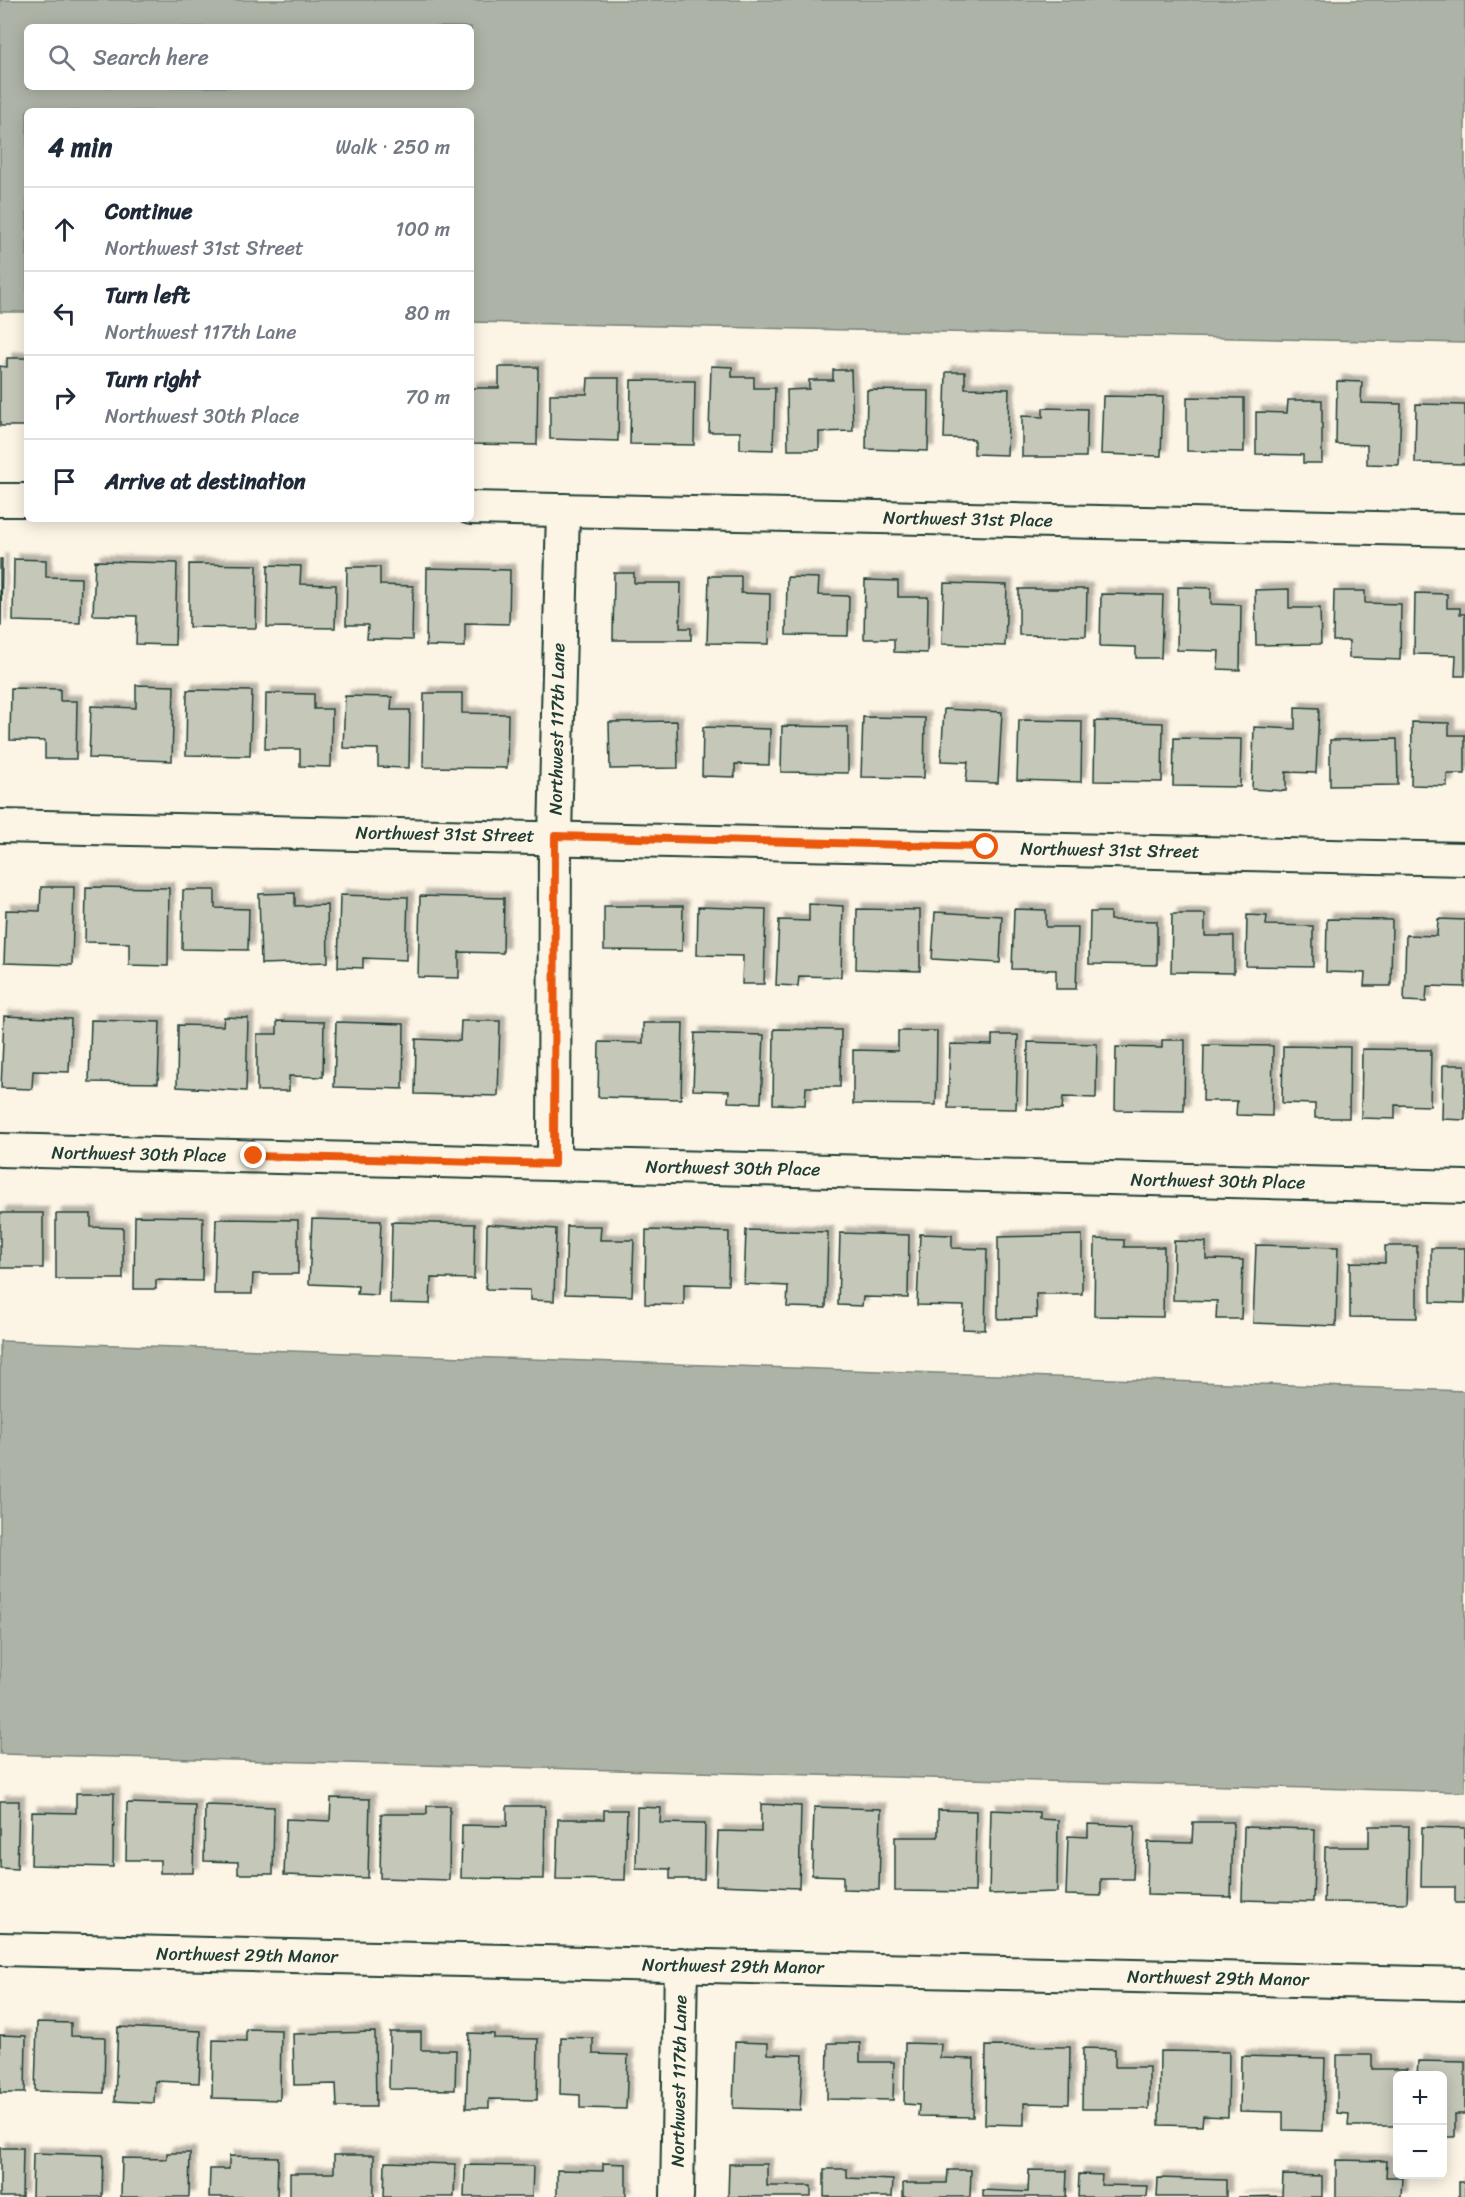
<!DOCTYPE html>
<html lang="en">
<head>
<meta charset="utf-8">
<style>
	:root { --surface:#fff; --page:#f2f2f3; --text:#1f2937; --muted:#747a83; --line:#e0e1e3 }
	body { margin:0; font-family:Sriracha,sans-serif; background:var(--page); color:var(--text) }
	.controls { position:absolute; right:18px; bottom:18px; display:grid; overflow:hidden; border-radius:9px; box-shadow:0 3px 15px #0003 }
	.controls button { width:54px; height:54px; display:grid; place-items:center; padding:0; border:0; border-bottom:2px solid var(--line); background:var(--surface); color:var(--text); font:30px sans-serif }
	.stop { position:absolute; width:18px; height:18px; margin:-14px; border:4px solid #ea580c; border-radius:50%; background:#fff }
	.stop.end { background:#ea580c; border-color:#fff; box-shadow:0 2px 6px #0008 }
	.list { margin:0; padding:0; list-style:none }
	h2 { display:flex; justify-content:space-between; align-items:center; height:78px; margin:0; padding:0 24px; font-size:26px }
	h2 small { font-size:20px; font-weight:400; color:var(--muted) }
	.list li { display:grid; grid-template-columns:39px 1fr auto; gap:18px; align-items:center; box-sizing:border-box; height:84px; padding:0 24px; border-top:2px solid var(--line) }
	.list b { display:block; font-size:22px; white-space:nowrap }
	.list p { margin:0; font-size:20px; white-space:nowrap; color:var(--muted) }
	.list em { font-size:20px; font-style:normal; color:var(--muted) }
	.icon { flex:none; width:33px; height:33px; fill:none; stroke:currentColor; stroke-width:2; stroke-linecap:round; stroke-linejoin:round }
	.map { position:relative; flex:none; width:1465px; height:2197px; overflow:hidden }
	.search { position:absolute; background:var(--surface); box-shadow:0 3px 15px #0003; left:24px; top:24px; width:450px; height:66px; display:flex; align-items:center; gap:15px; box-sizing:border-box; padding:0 21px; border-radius:9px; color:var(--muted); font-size:22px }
	.panel { position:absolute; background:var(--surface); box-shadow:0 3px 15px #0003; left:24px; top:108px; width:450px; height:414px; border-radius:9px }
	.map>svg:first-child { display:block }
	.water { fill:#aeb3a7; stroke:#758479; stroke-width:1.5; fill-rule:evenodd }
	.building { fill:#c5c7b9; stroke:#1f3d34; stroke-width:1.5; filter:url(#shadow) }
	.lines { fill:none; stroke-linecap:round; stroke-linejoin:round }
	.minor-casing { stroke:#1f3d34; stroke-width:36 }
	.minor { stroke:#fcf5e5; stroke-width:32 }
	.route { stroke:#ea580c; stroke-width:8 }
	.labels { text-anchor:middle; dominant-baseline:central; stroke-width:4.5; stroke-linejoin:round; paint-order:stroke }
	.street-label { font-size:18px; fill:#1f3d34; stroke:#fcf5e5 }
</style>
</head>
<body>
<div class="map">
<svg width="1465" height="2197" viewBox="0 0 1465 2197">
	<defs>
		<filter id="shadow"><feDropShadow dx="5.5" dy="-5.5" stdDeviation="1.5" flood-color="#0004"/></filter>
	</defs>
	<rect width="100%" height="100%" fill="#fcf5e5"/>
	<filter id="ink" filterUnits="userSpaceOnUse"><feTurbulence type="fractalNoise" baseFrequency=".0167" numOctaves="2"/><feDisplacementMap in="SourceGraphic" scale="12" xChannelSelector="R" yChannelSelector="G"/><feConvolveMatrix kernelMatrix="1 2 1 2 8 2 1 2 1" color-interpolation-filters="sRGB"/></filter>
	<g filter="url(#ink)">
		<g class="water">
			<path d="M0,0H1465V343L471,322V111H27V312H0ZM27,27H471V87H27Z"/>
			<polygon points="0,1341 1465,1391 1465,1792 0,1754"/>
		</g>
		<g class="building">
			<polygon points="7,358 27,358 27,426 0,426 0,366 7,367"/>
			<polygon points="711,366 732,367 732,377 754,377 754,388 775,388 773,450 740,449 740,432 709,432"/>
			<polygon points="499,367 538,367 537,445 471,444 471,388 499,388"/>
			<polygon points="833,370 851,370 853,431 819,432 819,450 788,450 787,390 809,389 809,380 833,380"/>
			<polygon points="946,372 965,372 965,388 1009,389 1007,455 974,454 974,439 944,438"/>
			<polygon points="588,378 619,378 618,441 550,439 550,394 587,394"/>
			<polygon points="631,380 695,381 694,445 630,444"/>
			<polygon points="1337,381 1362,382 1361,403 1401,404 1399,465 1367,464 1367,445 1336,444"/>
			<polygon points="867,390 929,391 928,451 866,449"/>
			<polygon points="1103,396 1163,397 1161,456 1101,454"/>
			<polygon points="1187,397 1244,398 1244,452 1187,451"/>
			<polygon points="1288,400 1322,400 1322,463 1303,463 1303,455 1256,454 1256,412 1287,413"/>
			<polygon points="1416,404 1465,405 1465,464 1415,463"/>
			<polygon points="1043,408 1087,409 1086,457 1022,457 1022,416 1043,417"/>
			<polygon points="0,559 2,559 1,626 0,626"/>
			<polygon points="14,559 46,560 46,577 81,578 80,623 13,621"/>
			<polygon points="95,561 177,563 175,645 136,644 137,616 93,615"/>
			<polygon points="189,564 257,565 256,628 189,627"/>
			<polygon points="268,565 301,566 300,584 336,585 335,628 267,627"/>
			<polygon points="347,567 380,567 380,585 413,586 412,640 367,639 368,625 346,625"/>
			<polygon points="427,568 510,570 509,624 465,623 465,647 426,646"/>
			<polygon points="614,573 634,573 634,583 681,583 680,628 691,628 691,640 613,640"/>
			<polygon points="709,576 741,576 741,593 770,594 769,644 707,643"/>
			<polygon points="787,577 819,578 818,595 849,596 848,636 786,635"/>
			<polygon points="865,580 898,581 898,597 928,597 927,653 894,652 894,639 864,639"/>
			<polygon points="944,583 1007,585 1005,646 942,644"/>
			<polygon points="1178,587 1211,588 1211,604 1241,605 1240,670 1218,669 1219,651 1177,650"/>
			<polygon points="1019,589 1087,589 1086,636 1019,635"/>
			<polygon points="1289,589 1289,608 1320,608 1321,644 1256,645 1255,590"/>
			<polygon points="1334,591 1365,591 1365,603 1401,604 1400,660 1349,658 1349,641 1333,641"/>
			<polygon points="1415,593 1447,594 1447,608 1460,608 1460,614 1465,614 1465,676 1455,676 1456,655 1414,654"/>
			<polygon points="1101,594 1163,595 1161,658 1136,658 1136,647 1100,646"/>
			<polygon points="136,685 174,686 172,761 89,758 91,706 136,708"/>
			<polygon points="11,688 60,689 60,701 77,701 76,759 45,759 45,741 10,740"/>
			<polygon points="187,690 252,691 250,756 186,755"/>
			<polygon points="266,693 314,694 314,709 332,709 331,767 300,766 300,749 265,749"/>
			<polygon points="424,693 462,693 462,713 508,714 507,768 423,767"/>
			<polygon points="345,696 392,697 391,710 410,710 409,768 378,767 378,749 343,748"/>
			<polygon points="1295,707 1319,708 1316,773 1286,772 1286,791 1252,789 1254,727 1295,729"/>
			<polygon points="944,709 1002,712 998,783 966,782 968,762 941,761"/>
			<polygon points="863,717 925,718 924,778 861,777"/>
			<polygon points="1019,720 1082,721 1081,782 1017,780"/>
			<polygon points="677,721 678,768 610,769 609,722"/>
			<polygon points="1095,721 1163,723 1162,782 1094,781"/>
			<polygon points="1412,722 1449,723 1449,735 1465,735 1465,774 1447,774 1447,786 1411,785"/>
			<polygon points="782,726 848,727 848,773 781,772"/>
			<polygon points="703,727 770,729 769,765 735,764 735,777 702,776"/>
			<polygon points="1174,738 1241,739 1240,787 1173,786"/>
			<polygon points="1397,739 1398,785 1330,786 1330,740"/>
			<polygon points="41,887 74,887 72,965 4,963 6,910 40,911"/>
			<polygon points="86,887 169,888 168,966 129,965 129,943 85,942"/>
			<polygon points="183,890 215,890 215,908 249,909 248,950 182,949"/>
			<polygon points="295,893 295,906 327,905 328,962 261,964 259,894"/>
			<polygon points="340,895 408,897 406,960 363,958 363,968 338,967"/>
			<polygon points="420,896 504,898 503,953 459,952 459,978 418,977"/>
			<polygon points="809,904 843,906 841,977 799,976 798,986 776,985 779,920 809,921"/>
			<polygon points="604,906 683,906 682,951 604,950"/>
			<polygon points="698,907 766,909 764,984 742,984 743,956 697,955"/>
			<polygon points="857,909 920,910 920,971 856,969"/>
			<polygon points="1014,909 1046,910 1046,927 1078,927 1076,989 1056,989 1056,970 1012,969"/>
			<polygon points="935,912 1002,916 1000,963 932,959"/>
			<polygon points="1090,912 1110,912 1110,920 1157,921 1157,965 1089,964"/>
			<polygon points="1172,914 1205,914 1205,936 1234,936 1234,973 1171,972"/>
			<polygon points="1247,915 1267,916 1266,925 1313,926 1313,967 1246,966"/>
			<polygon points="1327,919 1392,920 1391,986 1364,986 1365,973 1326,972"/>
			<polygon points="1438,919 1465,920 1465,987 1427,986 1426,1002 1404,1001 1406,935 1437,936"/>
			<polygon points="4,1016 71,1019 69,1072 33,1071 32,1089 1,1088"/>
			<polygon points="224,1017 248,1018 246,1091 177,1087 178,1025 223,1026"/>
			<polygon points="91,1020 160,1022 158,1083 89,1082"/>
			<polygon points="277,1021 324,1022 323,1077 289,1076 289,1091 257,1091 257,1034 277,1034"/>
			<polygon points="461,1021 500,1021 498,1096 415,1094 416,1039 460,1041"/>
			<polygon points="336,1022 404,1024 403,1089 334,1087"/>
			<polygon points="643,1023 683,1023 681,1099 598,1097 599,1042 643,1043"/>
			<polygon points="774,1029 841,1030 840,1087 806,1087 805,1105 773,1104"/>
			<polygon points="898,1031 937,1031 936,1105 853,1104 853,1050 898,1051"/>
			<polygon points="695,1033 764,1035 761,1103 728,1102 729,1091 693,1090"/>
			<polygon points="992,1035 1018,1035 1016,1109 948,1108 950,1044 992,1045"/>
			<polygon points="1162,1040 1185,1040 1184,1111 1115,1110 1116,1047 1162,1048"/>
			<polygon points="1028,1042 1097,1044 1096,1098 1063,1097 1062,1110 1027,1109"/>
			<polygon points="1204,1045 1273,1046 1272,1116 1236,1115 1237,1101 1203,1101"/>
			<polygon points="1283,1046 1350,1047 1349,1118 1315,1118 1315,1104 1282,1103"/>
			<polygon points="1362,1049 1431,1050 1430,1106 1395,1105 1395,1119 1361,1118"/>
			<polygon points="1443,1065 1465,1065 1465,1120 1442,1119"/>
			<rect x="0" y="1213" width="43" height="55"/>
			<polygon points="56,1214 91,1214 91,1227 123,1228 123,1279 56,1279"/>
			<polygon points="135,1216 203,1217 202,1281 156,1280 156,1289 134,1289"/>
			<polygon points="216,1219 298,1220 298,1274 253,1274 252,1294 214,1294"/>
			<polygon points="312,1219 381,1221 378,1295 357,1294 358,1286 309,1284"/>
			<polygon points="392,1222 475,1224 474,1279 431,1278 430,1304 390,1303"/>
			<polygon points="487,1224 556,1229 554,1301 530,1300 530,1290 486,1289"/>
			<polygon points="567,1226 601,1226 600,1240 634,1240 632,1296 565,1294"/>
			<polygon points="646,1230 729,1232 728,1285 684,1284 684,1305 645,1304"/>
			<polygon points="746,1230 828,1232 826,1308 787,1307 788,1286 744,1284"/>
			<polygon points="840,1233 909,1235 908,1298 863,1297 862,1306 838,1305"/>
			<polygon points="920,1234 952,1235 952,1248 987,1249 985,1330 963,1329 964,1306 917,1305"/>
			<polygon points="1082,1235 1082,1294 1036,1294 1037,1318 998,1319 998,1237"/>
			<polygon points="1095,1239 1124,1240 1124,1247 1164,1247 1163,1317 1094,1316"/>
			<polygon points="1174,1241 1206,1242 1206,1259 1243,1260 1241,1319 1216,1319 1217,1301 1173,1300"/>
			<polygon points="1256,1245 1338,1247 1336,1326 1253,1323"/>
			<polygon points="1385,1246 1417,1246 1417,1318 1350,1317 1350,1262 1385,1263"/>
			<polygon points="1431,1248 1465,1248 1465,1303 1431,1302"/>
			<polygon points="76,1793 114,1793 113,1867 31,1865 32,1812 76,1813"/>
			<polygon points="331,1798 370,1799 368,1878 284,1875 286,1819 330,1821"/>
			<polygon points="0,1801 19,1801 17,1869 0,1868"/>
			<polygon points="127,1803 195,1805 193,1873 160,1873 160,1860 126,1860"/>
			<polygon points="761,1804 801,1806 799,1888 716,1885 718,1831 761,1832"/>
			<polygon points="205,1805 274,1807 273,1874 238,1874 238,1862 204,1861"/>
			<polygon points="427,1806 450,1806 449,1880 380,1878 381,1814 427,1814"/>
			<polygon points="507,1806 545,1806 544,1879 461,1878 462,1825 507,1826"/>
			<polygon points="637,1807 661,1808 660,1823 705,1824 704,1879 670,1879 670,1869 636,1868"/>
			<polygon points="814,1807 881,1809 879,1890 843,1889 843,1876 812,1875"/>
			<polygon points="604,1810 627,1810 625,1880 556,1879 558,1819 604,1819"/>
			<polygon points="938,1810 976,1811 975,1892 895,1891 895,1837 938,1837"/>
			<polygon points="991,1810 1039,1812 1039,1819 1058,1820 1057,1892 989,1894"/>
			<polygon points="1193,1822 1233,1822 1231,1897 1147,1895 1148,1842 1192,1843"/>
			<polygon points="1088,1824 1135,1826 1133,1879 1101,1879 1101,1896 1066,1895 1068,1836 1088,1837"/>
			<polygon points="1369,1826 1409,1826 1407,1903 1324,1902 1325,1847 1369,1847"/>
			<polygon points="1244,1827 1315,1829 1313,1902 1242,1900"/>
			<polygon points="1422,1827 1465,1828 1465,1903 1455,1903 1455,1887 1421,1887"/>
			<polygon points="37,2022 71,2023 71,2036 105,2037 104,2093 35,2091"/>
			<polygon points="118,2027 201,2031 199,2083 155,2081 154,2103 115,2101"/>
			<polygon points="246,2029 281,2030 280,2100 212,2098 213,2040 246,2041"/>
			<polygon points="375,2032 376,2107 337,2107 336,2084 294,2085 293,2034"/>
			<polygon points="390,2032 421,2032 421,2050 456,2050 455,2090 389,2089"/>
			<polygon points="469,2033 494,2034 494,2038 538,2039 537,2100 489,2099 489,2108 466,2108"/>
			<polygon points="0,2035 26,2036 25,2093 0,2093"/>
			<polygon points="561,2037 593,2038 593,2054 628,2055 626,2109 580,2108 580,2095 560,2094"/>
			<polygon points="735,2042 768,2043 768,2054 803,2055 800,2110 733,2108"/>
			<polygon points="828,2043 860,2043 860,2062 894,2062 893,2100 827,2099"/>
			<polygon points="905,2043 941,2044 940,2058 974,2059 973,2117 918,2116 919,2105 904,2104"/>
			<polygon points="986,2046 1070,2047 1069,2104 1024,2103 1024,2125 985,2124"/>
			<polygon points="1083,2048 1115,2049 1115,2067 1149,2067 1149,2109 1082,2109"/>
			<polygon points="1160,2051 1229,2052 1228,2117 1203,2116 1202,2126 1159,2125"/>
			<polygon points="1337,2055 1372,2055 1372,2069 1407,2069 1406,2076 1398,2076 1398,2126 1348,2126 1349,2114 1337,2113"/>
			<polygon points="1241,2056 1325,2058 1323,2131 1283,2130 1283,2112 1240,2111"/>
			<polygon points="1418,2061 1465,2062 1465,2114 1455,2114 1455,2137 1442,2137 1442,2076 1417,2076"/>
			<polygon points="0,2148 23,2148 22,2197 0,2197"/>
			<polygon points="33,2153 103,2155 102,2197 32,2197"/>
			<polygon points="167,2153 190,2153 189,2197 121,2197 122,2158 167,2159"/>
			<polygon points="334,2155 374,2155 374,2197 290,2197 290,2173 334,2173"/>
			<polygon points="229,2156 278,2157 277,2197 209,2197 210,2169 229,2169"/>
			<polygon points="1336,2160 1387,2161 1386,2177 1402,2177 1401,2197 1336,2197"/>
			<polygon points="385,2162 455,2164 454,2197 384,2197"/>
			<polygon points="603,2163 626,2164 626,2197 557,2197 557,2170 603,2171"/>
			<polygon points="729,2164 767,2164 767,2186 811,2186 811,2197 728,2197"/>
			<polygon points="465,2165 533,2166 532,2197 464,2197"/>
			<polygon points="824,2169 847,2169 847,2178 893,2180 892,2197 824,2197"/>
			<polygon points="948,2170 971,2170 970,2197 903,2197 903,2183 947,2183"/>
			<polygon points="1029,2170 1067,2171 1066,2197 983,2197 983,2190 1028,2192"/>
			<polygon points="1079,2174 1102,2175 1101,2185 1148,2186 1147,2197 1078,2197"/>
			<polygon points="1283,2175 1322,2176 1322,2197 1238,2197 1282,2196"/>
			<polygon points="1158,2178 1226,2180 1226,2197 1157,2197"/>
			<rect x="1459" y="2182" width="6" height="15"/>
		</g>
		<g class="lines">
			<defs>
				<g id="minor">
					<polyline points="0,500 27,500"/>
					<polyline points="471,508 1465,530"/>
					<polyline points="0,826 1465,859"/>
					<polyline points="0,1150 1465,1187"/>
					<polyline points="554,1164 555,836 563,510"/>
					<polyline points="0,1949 1465,1984"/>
					<polyline points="677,2197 681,1964"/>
				</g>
			</defs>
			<use href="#minor" class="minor-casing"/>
			<use href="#minor" class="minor"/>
		</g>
	</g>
	<g class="lines" filter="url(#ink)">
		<polyline class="route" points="254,1156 554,1164 555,836 986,847"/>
	</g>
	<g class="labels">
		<g class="street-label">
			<text transform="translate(968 519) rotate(1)">Northwest 31st Place</text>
			<text transform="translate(557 729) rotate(-89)">Northwest 117th Lane</text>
			<text transform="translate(445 834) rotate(1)">Northwest 31st Street</text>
			<text transform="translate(1110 850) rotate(1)">Northwest 31st Street</text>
			<text transform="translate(139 1154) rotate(1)">Northwest 30th Place</text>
			<text transform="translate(733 1168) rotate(1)">Northwest 30th Place</text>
			<text transform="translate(1218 1181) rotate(1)">Northwest 30th Place</text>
			<text transform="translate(247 1955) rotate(1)">Northwest 29th Manor</text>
			<text transform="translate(733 1966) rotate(1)">Northwest 29th Manor</text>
			<text transform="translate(1218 1978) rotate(1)">Northwest 29th Manor</text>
			<text transform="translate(679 2081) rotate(-89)">Northwest 117th Lane</text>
		</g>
	</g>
</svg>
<div class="controls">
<button>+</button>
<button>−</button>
</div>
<div class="stop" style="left:986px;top:847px"></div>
<div class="stop end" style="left:254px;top:1156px"></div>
<div class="search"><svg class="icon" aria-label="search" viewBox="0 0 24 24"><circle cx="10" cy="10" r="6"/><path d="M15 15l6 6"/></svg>Search here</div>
<section class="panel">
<h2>4 min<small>Walk · 250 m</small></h2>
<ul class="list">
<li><svg class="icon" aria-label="ahead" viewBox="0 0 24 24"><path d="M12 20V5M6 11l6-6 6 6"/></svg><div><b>Continue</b><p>Northwest 31st Street</p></div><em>100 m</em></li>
<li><svg class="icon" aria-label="left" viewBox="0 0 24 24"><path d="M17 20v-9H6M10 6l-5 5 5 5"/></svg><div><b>Turn left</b><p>Northwest 117th Lane</p></div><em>80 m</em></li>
<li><svg class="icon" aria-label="right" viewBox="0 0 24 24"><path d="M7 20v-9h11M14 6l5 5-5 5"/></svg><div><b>Turn right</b><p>Northwest 30th Place</p></div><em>70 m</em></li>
<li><svg class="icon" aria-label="arrive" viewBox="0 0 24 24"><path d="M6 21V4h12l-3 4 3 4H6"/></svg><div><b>Arrive at destination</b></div></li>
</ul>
</section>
</div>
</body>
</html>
